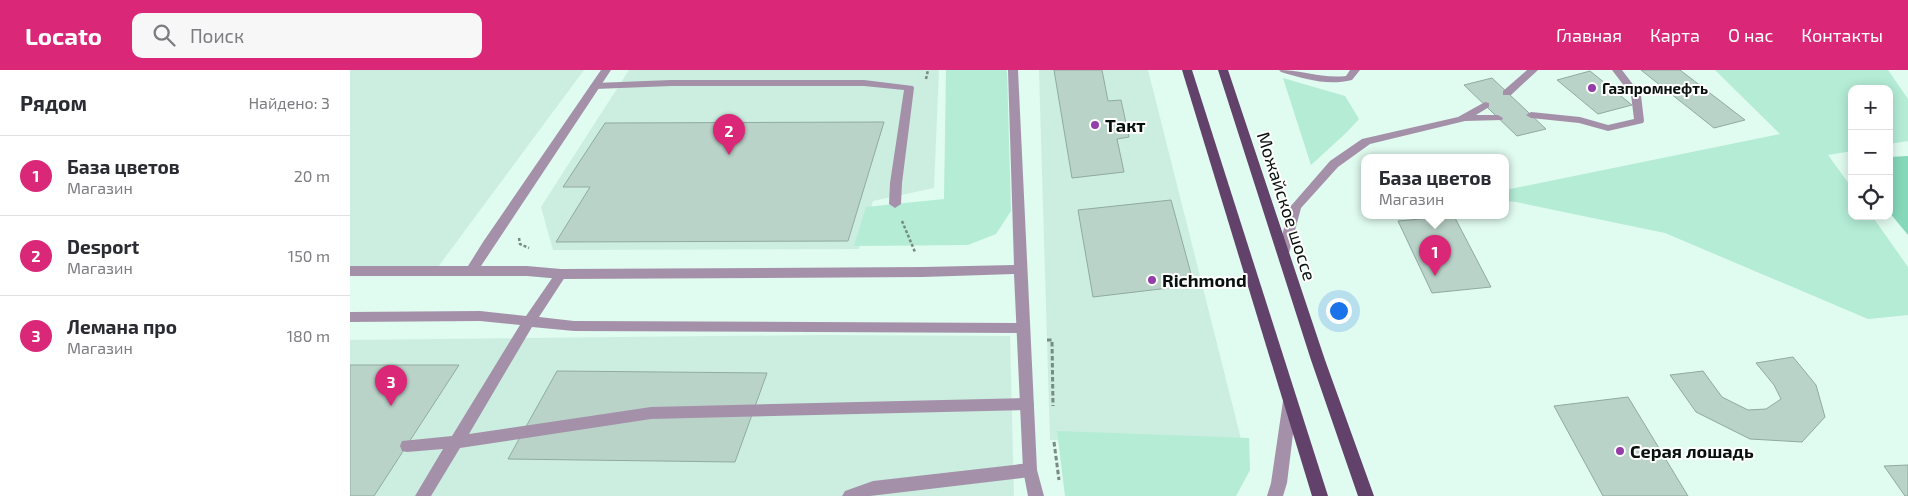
<!DOCTYPE html>
<html lang="ru">
<head>
<meta charset="utf-8">
<style>
	:root { --surface:#fff; --page:#f7f7f7; --text:#2b2b33; --muted:#7c7c81; --line:#e1e1e2; --accent:#db2777 }
	body { margin:0; font-family:"Exo 2",sans-serif; background:var(--page); color:var(--text) }
	.controls { position:absolute; right:15px; top:15px; display:grid; overflow:hidden; border-radius:10px; box-shadow:0 2px 12px #0003 }
	.controls button { width:45px; height:45px; display:grid; place-items:center; padding:0; border:0; border-bottom:1px solid var(--line); background:var(--surface); color:var(--text); font:25px sans-serif }
	.you { position:absolute; left:988px; top:240px; width:18px; height:18px; margin:-12px; border:4px solid #fff; border-radius:50%; background:#1a73e8; box-shadow:0 0 0 8px #1a73e833 }
	.badge { display:grid; place-items:center; width:32px; height:32px; border-radius:50%; background:var(--accent); color:#fff; font-size:16px; font-weight:700 }
	.pin { position:absolute; translate:-50% -41px; filter:drop-shadow(0 1px 2px #0008) }
	.pin::after { content:''; position:absolute; top:26px; width:18px; height:15px; background:inherit; clip-path:polygon(0 0,100% 0,50% 100%) }
	.popup { position:absolute; left:1011px; top:84px; width:148px; height:65px; box-sizing:border-box; display:grid; place-content:center; border-radius:10px; background:var(--surface); filter:drop-shadow(0 1px 4px #0005); font-size:16px; white-space:nowrap; color:var(--muted) }
	.popup b { font-size:19px; color:var(--text) }
	.popup::after { content:''; position:absolute; left:50%; top:100%; margin-left:-10px; border:10px solid transparent; border-top-color:var(--surface) }
	.list { margin:0; padding:0; list-style:none }
	h2 { display:flex; justify-content:space-between; align-items:center; height:65px; margin:0; padding:0 20px; font-size:21px }
	h2 small { font-size:16px; font-weight:400; color:var(--muted) }
	.list li { display:grid; grid-template-columns:32px 1fr auto; gap:15px; align-items:center; box-sizing:border-box; height:80px; padding:0 20px; border-top:1px solid var(--line) }
	.list b { display:block; font-size:19px; white-space:nowrap }
	.list p { margin:0; font-size:16px; white-space:nowrap; color:var(--muted) }
	.list em { font-size:16px; font-style:normal; color:var(--muted) }
	.icon { flex:none; width:28px; height:28px; fill:none; stroke:currentColor; stroke-width:2; stroke-linecap:round; stroke-linejoin:round }
	.map { position:relative; flex:none; width:1558px; height:426px; overflow:hidden }
	header { display:flex; align-items:center; gap:30px; box-sizing:border-box; height:70px; padding:0 25px; background:var(--accent); color:#fff }
	header strong { font-size:24px }
	nav { display:flex; gap:28px; margin-inline-start:auto; font-size:18px }
	.search { width:350px; height:45px; background:var(--page); display:flex; align-items:center; gap:12px; box-sizing:border-box; padding:0 18px; border-radius:10px; color:var(--muted); font-size:19px }
	main { display:flex }
	aside { flex:1; background:var(--surface) }
	.map>svg:first-child { display:block }
	.built { fill:#cbeee0 }
	.green { fill:#b4ecd6 }
	.forest { fill:#86d8ba }
	.building { fill:#bad3c9; stroke:#91aaa0 }
	.lines { fill:none; stroke-linecap:round; stroke-linejoin:round }
	.path-far1 { stroke:#788b83; stroke-width:2.5; stroke-dasharray:3 2; stroke-linecap:butt }
	.path { stroke:#788b83; stroke-width:3; stroke-dasharray:4.5 2.5; stroke-linecap:butt }
	.service { fill:#a491a9; fill-rule:evenodd }
	.minor { fill:#a491a9; fill-rule:evenodd }
	.primary { fill:#62416a; fill-rule:evenodd }
	.poi-dot { fill:#953eaa; stroke:#fff; stroke-width:2 }
	.labels { text-anchor:middle; dominant-baseline:central; stroke-width:4; stroke-linejoin:round; paint-order:stroke }
	.far-poi-label { font-size:15px; font-weight:bold; fill:#08110d; stroke:#fff; text-anchor:start }
	.poi-label { font-size:18px; font-weight:bold; fill:#08110d; stroke:#fff; text-anchor:start }
	.street-label { font-size:18px; fill:#08110d; stroke:#fff }
</style>
</head>
<body>
<header>
<strong>Locato</strong>
<div class="search"><svg class="icon" aria-label="search" viewBox="0 0 24 24"><circle cx="10" cy="10" r="6"/><path d="M15 15l6 6"/></svg>Поиск</div>
<nav><a>Главная</a><a>Карта</a><a>О нас</a><a>Контакты</a></nav>
</header>
<main>
<aside>
<h2>Рядом<small>Найдено: 3</small></h2>
<ul class="list">
<li><span class="badge">1</span><div><b>База цветов</b><p>Магазин</p></div><em>20 m</em></li>
<li><span class="badge">2</span><div><b>Desport</b><p>Магазин</p></div><em>150 m</em></li>
<li><span class="badge">3</span><div><b>Лемана про</b><p>Магазин</p></div><em>180 m</em></li>
</ul>
</aside>
<div class="map">
<svg width="1558" height="426" viewBox="0 0 1558 426">
	<rect width="100%" height="100%" fill="#e0fbef"/>
	<g class="built">
		<polygon points="0,0 234,0 88,197 0,198"/>
		<polygon points="279,0 589,0 584,118 523,131 509,179 203,180 191,137"/>
		<polygon points="689,0 798,0 892,373 700,370"/>
		<polygon points="471,265 660,266 664,426 0,426 0,270"/>
	</g>
	<g class="green">
		<polygon points="596,0 657,0 661,141 646,164 618,175 504,176 516,137 594,129"/>
		<polygon points="1365,0 1538,0 1558,29 1558,71 1539,74 1539,19 1502,19 1502,81 1478,85 1502,118 1502,146 1522,146 1558,197 1558,245 1518,249 1315,163 1166,132 1155,131 1155,120 1430,64"/>
		<polygon points="933,8 995,26 1009,49 997,62 961,95"/>
		<polygon points="707,361 899,368 900,400 886,426 715,426"/>
	</g>
	<polygon class="forest" points="1558,86 1558,165 1539,142 1539,87"/>
	<g class="building">
		<polygon points="704,0 752,0 758,31 771,30 779,67 767,69 774,102 722,108"/>
		<polygon points="1291,0 1330,0 1395,50 1364,58"/>
		<polygon points="1240,1 1282,35 1248,44 1207,10"/>
		<polygon points="1142,8 1196,59 1167,66 1114,15"/>
		<polygon points="534,52 498,171 206,172 240,117 213,117 255,53"/>
		<polygon points="821,130 844,215 743,227 728,140"/>
		<polygon points="1104,146 1141,217 1082,223 1048,151"/>
		<polygon points="1443,287 1466,315 1475,347 1452,372 1400,369 1346,342 1320,305 1353,301 1372,327 1398,340 1416,339 1431,329 1424,315 1406,293"/>
		<polygon points="0,295 109,295 24,426 0,426"/>
		<polygon points="207,301 417,303 385,392 158,389"/>
		<polygon points="1278,327 1338,426 1253,426 1204,336"/>
		<polygon points="1558,395 1558,426 1555,426 1534,396"/>
	</g>
	<g class="lines">
		<g class="path-far1">
			<polyline points="576,9 578,0"/>
			<polyline points="552,151 565,182"/>
			<polyline points="169,168 170,174 179,178"/>
		</g>
		<g class="path">
			<polyline points="697,270 702,270 703,336"/>
			<polyline points="704,372 709,410"/>
		</g>
		<g class="service">
			<path d="M929,0C952,0 973,9 996,6L1000,0H1010L1002,10C977,16 955,9 931,2Z"/>
			<polygon points="1177,0 1188,0 1161,25 1153,25 1153,21"/>
			<polygon points="1262,0 1272,0 1291,25 1294,51 1293,53 1258,61 1229,53 1181,48 1176,45 1181,42 1230,47 1258,55 1284,49 1281,25"/>
			<polygon points="321,10 514,10 563,16 564,18 552,113 551,134 545,138 539,134 540,113 554,20 514,16 321,16 245,19 240,16 245,13"/>
			<polygon points="1135,32 1139,33 1139,37 1126,45 1148,45 1153,48 1152,50 1115,51 1020,74 988,97 951,138 939,183 937,186 929,186 927,183 940,137 980,91 1012,69 1108,47"/>
			<polygon points="211,199 215,201 217,204 189,247 224,251 673,253 678,254 680,258 678,262 673,263 224,261 182,257 119,364 301,337 677,328 682,330 684,334 682,338 677,340 301,349 110,378 81,426 65,426 93,379 57,382 52,381 50,376 52,371 102,366 170,255 130,251 0,252 0,242 130,241 176,246 207,201"/>
			<polygon points="680,393 685,395 687,400 685,405 680,407 520,426 492,426 495,421 523,411"/>
		</g>
		<g class="minor">
			<polygon points="251,0 261,0 131,196 177,196 211,199 573,197 664,195 658,0 668,0 687,400 694,426 678,426 673,400 664,204 573,207 211,209 177,206 0,206 0,196 118,196 133,172"/>
			<polygon points="940,325 945,327 947,331 937,413 933,426 917,426 921,413 933,331 935,327"/>
		</g>
		<g class="primary">
			<polygon points="832,0 842,0 978,426 962,426"/>
			<polygon points="868,0 878,0 975,290 1024,426 1008,426 961,290"/>
		</g>
	</g>
	<g class="poi-dot">
		<circle cx="1242" cy="18" r="5"/>
		<circle cx="745" cy="55" r="5"/>
		<circle cx="802" cy="210" r="5"/>
		<circle cx="1270" cy="381" r="5"/>
	</g>
	<g class="labels">
		<g class="far-poi-label">
			<text x="1252" y="18">Газпромнефть</text>
		</g>
		<g class="poi-label">
			<text x="755" y="55">Такт</text>
			<text x="812" y="210">Richmond</text>
			<text x="1280" y="381">Серая лошадь</text>
		</g>
		<g class="street-label">
			<text transform="translate(937 136) rotate(72)">Можайское шоссе</text>
		</g>
	</g>
</svg>
<div class="controls">
<button>+</button>
<button>−</button>
<button><svg class="icon" aria-label="locate" viewBox="0 0 24 24"><circle cx="12" cy="12" r="6"/><path d="M12 2v4M12 18v4M2 12h4M18 12h4"/></svg></button>
</div>
<div class="you"></div>
<div class="pin badge" style="left:1085px;top:206px">1</div>
<div class="popup"><b>База цветов</b>Магазин</div>
<div class="pin badge" style="left:379px;top:85px">2</div>
<div class="pin badge" style="left:41px;top:336px">3</div>
</div>
</main>
</body>
</html>
